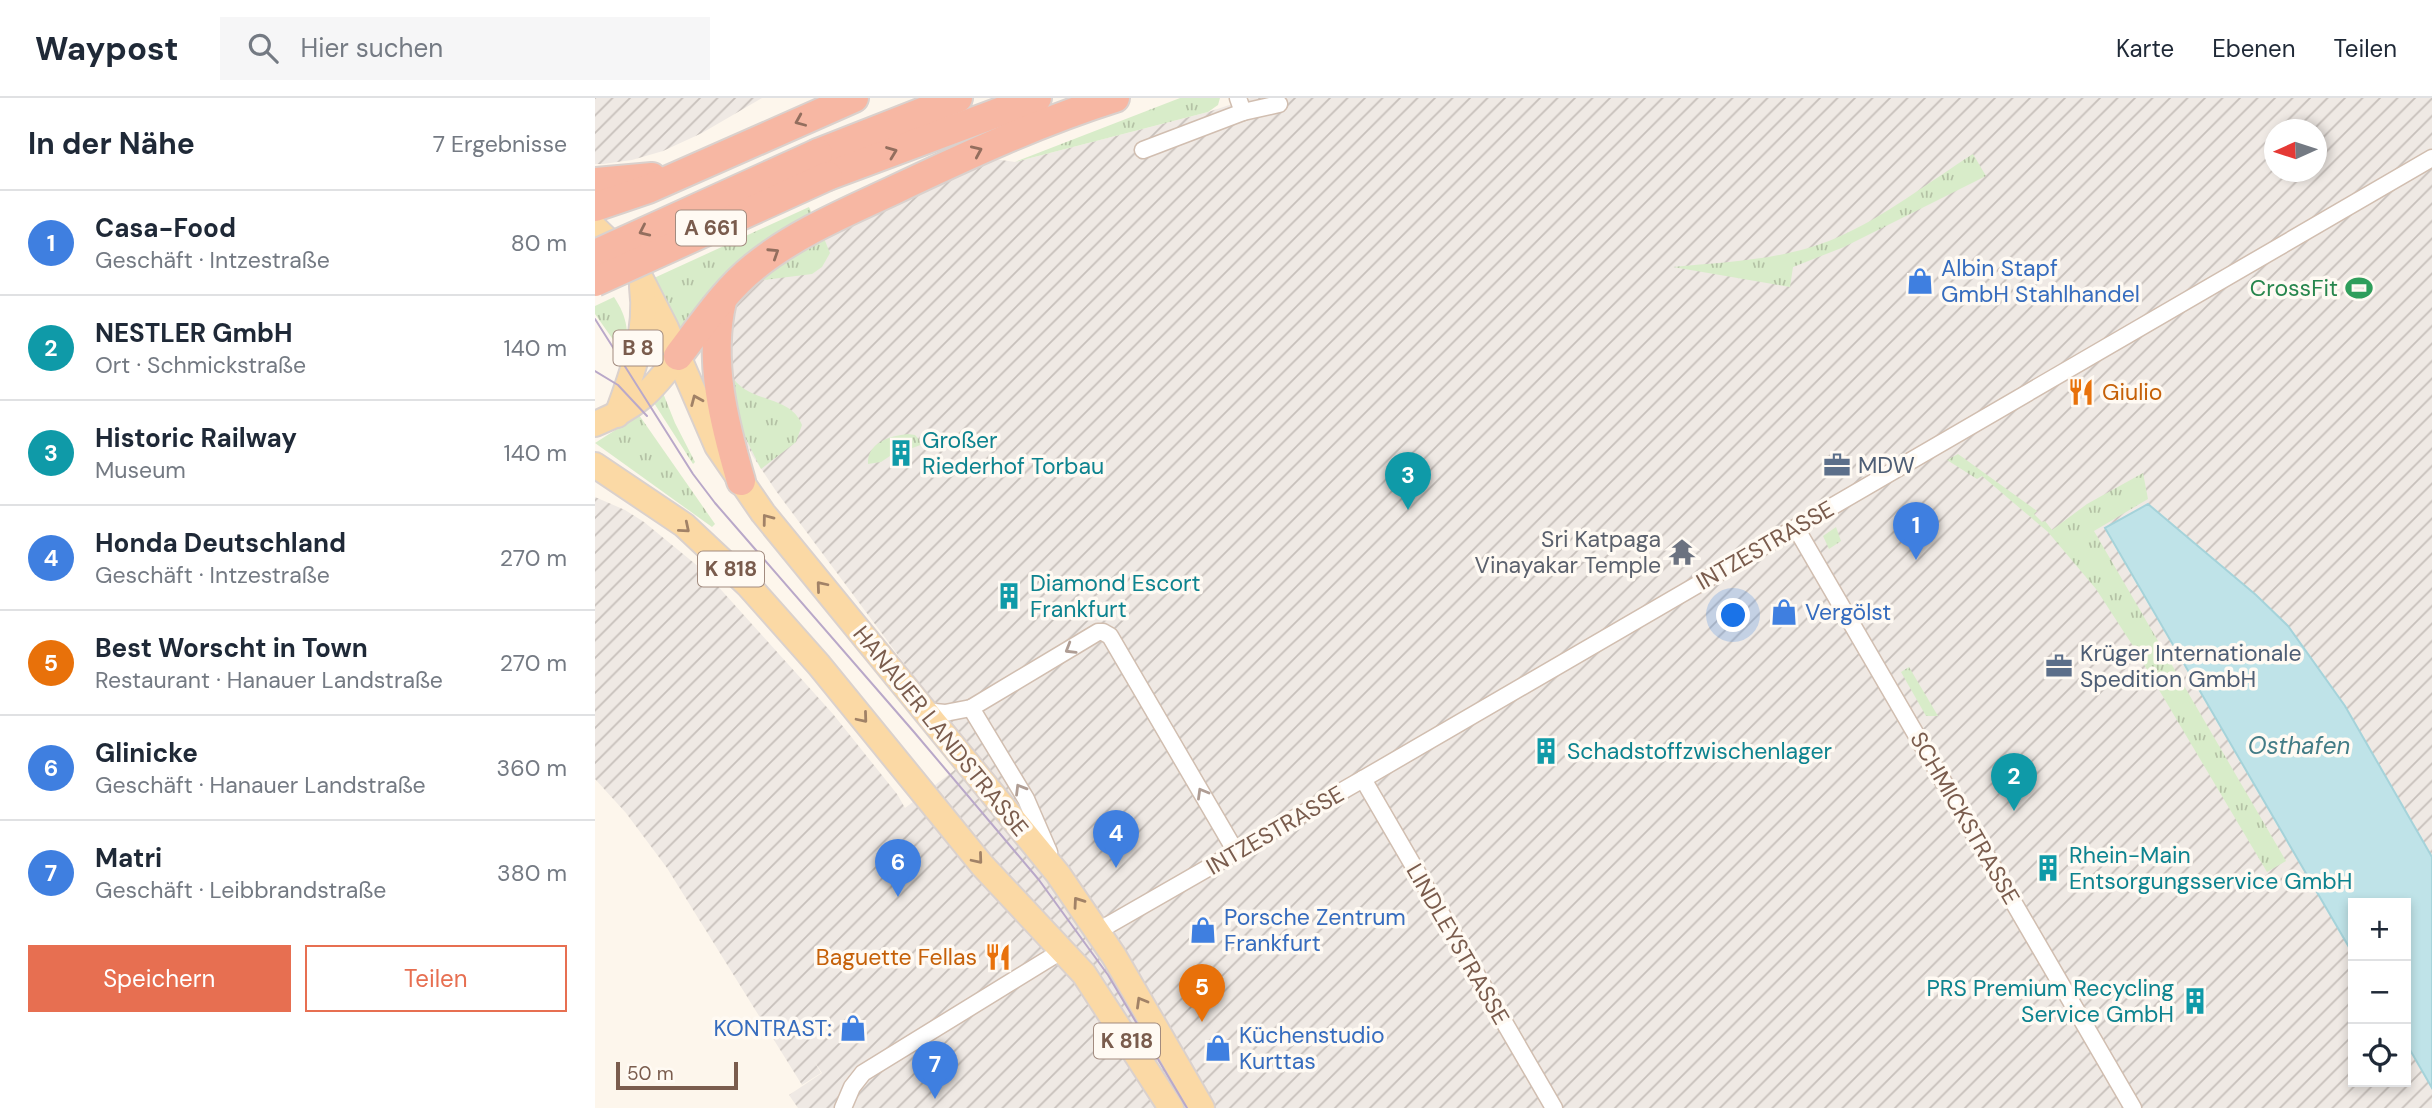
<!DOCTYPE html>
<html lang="de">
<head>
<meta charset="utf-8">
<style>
	:root { --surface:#fff; --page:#f6f6f7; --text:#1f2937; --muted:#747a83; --line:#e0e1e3; --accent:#e76f51 }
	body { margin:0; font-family:"DM Sans",sans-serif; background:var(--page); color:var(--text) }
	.controls { position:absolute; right:21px; bottom:21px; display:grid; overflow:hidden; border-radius:0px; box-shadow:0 4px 10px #0003 }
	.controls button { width:63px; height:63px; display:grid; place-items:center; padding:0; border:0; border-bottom:2px solid var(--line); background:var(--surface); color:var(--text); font:35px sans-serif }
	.compass { position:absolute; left:1669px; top:21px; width:63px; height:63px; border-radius:50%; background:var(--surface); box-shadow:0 4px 10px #0003; rotate:267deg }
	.scale { position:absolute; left:21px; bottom:18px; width:122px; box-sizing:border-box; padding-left:7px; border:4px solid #7a5c4d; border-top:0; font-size:19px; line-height:24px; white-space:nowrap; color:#7a5c4d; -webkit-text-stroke:5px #fffaf3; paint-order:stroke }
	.you { position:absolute; left:1139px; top:518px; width:24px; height:24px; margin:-18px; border:5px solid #fff; border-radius:50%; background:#1a73e8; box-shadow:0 0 0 10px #1a73e833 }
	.badge { display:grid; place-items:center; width:46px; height:46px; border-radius:50%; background:var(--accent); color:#fff; font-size:23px; font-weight:700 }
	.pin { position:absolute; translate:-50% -58px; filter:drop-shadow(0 2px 4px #0008) }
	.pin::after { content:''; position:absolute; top:37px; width:24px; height:21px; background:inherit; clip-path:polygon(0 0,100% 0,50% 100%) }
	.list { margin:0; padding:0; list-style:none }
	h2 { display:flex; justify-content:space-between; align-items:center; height:91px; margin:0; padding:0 28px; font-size:30px }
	h2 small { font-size:23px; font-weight:400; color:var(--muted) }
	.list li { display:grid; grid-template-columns:46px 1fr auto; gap:21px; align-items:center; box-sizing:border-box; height:105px; padding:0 28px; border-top:2px solid var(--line) }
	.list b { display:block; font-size:26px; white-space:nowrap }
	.list p { margin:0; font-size:23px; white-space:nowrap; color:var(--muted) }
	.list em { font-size:23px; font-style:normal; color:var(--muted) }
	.actions { display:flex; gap:14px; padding:21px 28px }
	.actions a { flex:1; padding:16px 0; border:2px solid var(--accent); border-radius:0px; text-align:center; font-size:24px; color:var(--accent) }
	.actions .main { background:var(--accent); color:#fff }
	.icon { flex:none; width:38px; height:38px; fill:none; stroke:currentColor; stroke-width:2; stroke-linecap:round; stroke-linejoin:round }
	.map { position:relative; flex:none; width:1837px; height:1010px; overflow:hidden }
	header { display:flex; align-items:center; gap:42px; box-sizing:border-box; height:98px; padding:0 35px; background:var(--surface); border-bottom:2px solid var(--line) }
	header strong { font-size:33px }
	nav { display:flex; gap:38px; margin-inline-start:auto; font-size:24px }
	.search { width:490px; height:63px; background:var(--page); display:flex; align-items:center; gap:18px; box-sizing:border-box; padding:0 24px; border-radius:0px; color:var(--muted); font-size:26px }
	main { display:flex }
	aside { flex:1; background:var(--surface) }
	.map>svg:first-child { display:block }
	.industrial { fill:url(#industrial-furrows); fill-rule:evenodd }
	.grass { fill:url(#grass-tufts) }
	.water { fill:#bfe3e8; stroke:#a5d3da; stroke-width:2 }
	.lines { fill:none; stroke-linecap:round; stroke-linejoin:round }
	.street-casing { stroke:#d1beb0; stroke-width:19 }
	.primary-casing { stroke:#dad1cd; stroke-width:28 }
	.highway-casing { stroke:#dad1cd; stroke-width:32 }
	.street { stroke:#fff; stroke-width:16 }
	.primary { stroke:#fbd9a5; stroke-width:24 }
	.highway { stroke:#f7b7a3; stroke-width:28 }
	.tram { stroke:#b9a8c9; stroke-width:2 }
	.highway-bridge-casing { stroke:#dad1cd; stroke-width:32; stroke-linecap:butt }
	.highway-bridge { stroke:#f7b7a3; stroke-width:28 }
	.oneway { stroke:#936e5e }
	.oneway2 { stroke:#a18267 }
	.oneway3 { stroke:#af9d94 }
	.labels { text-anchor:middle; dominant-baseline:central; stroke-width:7; stroke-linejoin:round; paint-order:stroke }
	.shield { fill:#fffaf3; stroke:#a28b7f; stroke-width:2 }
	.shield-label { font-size:21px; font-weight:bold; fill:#7a5c4d }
	.shop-label { font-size:23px; fill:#366cbe; stroke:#fffaf3; text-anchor:start }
	.leisure-label { font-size:23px; fill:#27864d; stroke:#fffaf3; text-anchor:end }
	.food-label { font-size:23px; fill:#c56008; stroke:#fffaf3; text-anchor:start }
	.culture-label { font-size:23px; fill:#0d838f; stroke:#fffaf3; text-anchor:start }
	.service-label { font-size:23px; fill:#4e5e75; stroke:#fffaf3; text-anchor:start }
	.worship-label { font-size:23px; fill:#5b616d; stroke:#fffaf3; text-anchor:end }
	.street-label { font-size:23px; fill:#7a5c4d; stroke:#fffaf3 }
	.water-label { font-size:24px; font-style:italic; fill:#437c86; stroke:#fffaf3 }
</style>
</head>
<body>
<header>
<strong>Waypost</strong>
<div class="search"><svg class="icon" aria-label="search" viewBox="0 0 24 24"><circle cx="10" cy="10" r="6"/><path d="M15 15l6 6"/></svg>Hier suchen</div>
<nav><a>Karte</a><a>Ebenen</a><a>Teilen</a></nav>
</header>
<main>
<aside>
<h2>In der Nähe<small>7 Ergebnisse</small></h2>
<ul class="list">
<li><span class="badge" style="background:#3f7fe0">1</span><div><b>Casa-Food</b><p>Geschäft · Intzestraße</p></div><em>80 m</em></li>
<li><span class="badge" style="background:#0f9aa8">2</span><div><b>NESTLER GmbH</b><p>Ort · Schmickstraße</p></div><em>140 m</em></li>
<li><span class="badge" style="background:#0f9aa8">3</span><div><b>Historic Railway</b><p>Museum</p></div><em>140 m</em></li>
<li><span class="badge" style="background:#3f7fe0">4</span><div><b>Honda Deutschland</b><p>Geschäft · Intzestraße</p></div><em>270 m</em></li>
<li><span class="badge" style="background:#e8710a">5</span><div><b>Best Worscht in Town</b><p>Restaurant · Hanauer Landstraße</p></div><em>270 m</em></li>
<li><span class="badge" style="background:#3f7fe0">6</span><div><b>Glinicke</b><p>Geschäft · Hanauer Landstraße</p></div><em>360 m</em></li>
<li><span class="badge" style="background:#3f7fe0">7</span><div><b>Matri</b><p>Geschäft · Leibbrandstraße</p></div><em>380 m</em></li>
</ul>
<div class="actions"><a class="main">Speichern</a><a>Teilen</a></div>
</aside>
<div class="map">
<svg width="1837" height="1010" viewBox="0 0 1837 1010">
	<defs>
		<pattern id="industrial-furrows" width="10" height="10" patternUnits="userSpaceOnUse" patternTransform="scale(1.75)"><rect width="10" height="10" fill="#efe9e4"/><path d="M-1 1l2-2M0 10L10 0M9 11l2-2" fill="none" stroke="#c7c0bb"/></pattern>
		<pattern id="grass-tufts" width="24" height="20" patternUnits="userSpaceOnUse" patternTransform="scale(1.75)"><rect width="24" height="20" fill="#d8ecc9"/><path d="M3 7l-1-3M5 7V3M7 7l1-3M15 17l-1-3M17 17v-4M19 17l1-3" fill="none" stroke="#b4c2a5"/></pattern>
	</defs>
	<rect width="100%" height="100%" fill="#fdf6ec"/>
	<g class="industrial">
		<polygon points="0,0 167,0 107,35 68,53 37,62 8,66 0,66"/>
		<path d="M656,0H1837V1010H203L194,997L227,975L219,963L226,975L207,987L72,770L31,715L0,681V399L30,412L49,424L110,474L238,616L302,696L310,710L378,658L181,393L157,357L150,342L134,286L137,213L148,195L194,157L393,60L420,64L613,14ZM1680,32H1722V74H1680ZM1758,805H1811V984H1758Z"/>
	</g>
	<g class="grass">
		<polygon points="585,0 625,0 623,7 613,14 420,64"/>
		<path d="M1378,56L1391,78L1249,149L1198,169L1195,189L1078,169C1133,164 1190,162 1241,140C1288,120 1334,84 1378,56Z"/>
		<polygon points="214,109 219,120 86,236 59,180"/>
		<polygon points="228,138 235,155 227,169 217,176 160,183"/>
		<path d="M19,199C33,220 34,236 31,260L0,216V208Z"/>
		<path d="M135,275C151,307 195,295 207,327L201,344L166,371L144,327Z"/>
		<polygon points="68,295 80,325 100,364 98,366 59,305"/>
		<polygon points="44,317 120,426 117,429 0,345"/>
		<path d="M313,336L320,337L328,346L299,357L298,356L286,364L273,366C272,345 294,338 313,336Z"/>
		<polygon points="1363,356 1442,413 1439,416 1447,424 1450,423 1457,432 1492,406 1548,375 1553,401 1499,433 1691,763 1672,774 1538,548 1501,491 1453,434 1387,378 1382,381 1352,362"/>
		<polygon points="1241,429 1246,443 1234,451 1228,438"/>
		<polygon points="1314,569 1343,618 1331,618 1306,574"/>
	</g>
	<polygon class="water" points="1553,406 1661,497 1693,528 1750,608 1837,759 1837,990 1811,945 1811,805 1758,805 1758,856 1510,430"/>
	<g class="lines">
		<defs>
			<g id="street">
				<polyline points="643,0 648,14 684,6"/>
				<polyline points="548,52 648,14"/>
				<polyline points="1201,430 1538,1010"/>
				<polyline points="376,610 431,701 454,754"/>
				<polyline points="329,613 350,615 376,610 503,534 508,534 515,538 641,754"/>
				<polyline points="768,681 959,1010"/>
				<polyline points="503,833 768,681 1837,60"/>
				<polyline points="248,1010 257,989 268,975 468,852"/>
			</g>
			<g id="primary">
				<polyline points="0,130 25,154 46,181 71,230 122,348 168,415 463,776 519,858 607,1010"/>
				<path d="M22,317C37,277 53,233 47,189"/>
				<path d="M0,326C42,309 57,293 83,258"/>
				<polyline points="0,367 89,427 153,487 224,567 387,767 489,876 576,1010"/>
			</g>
			<g id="highway">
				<polyline points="223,55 363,0"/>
				<polyline points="233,78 442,0"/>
				<polyline points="0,84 57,79"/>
				<polyline points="0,109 53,91 259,0"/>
				<path d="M127,203C113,263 129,325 146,383"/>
				<path d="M83,258C107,227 129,193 159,169C199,136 252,114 299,92C371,58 444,24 520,0"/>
			</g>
		</defs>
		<use href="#street" class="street-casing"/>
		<use href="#primary" class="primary-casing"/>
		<use href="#highway" class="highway-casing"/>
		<use href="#street" class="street"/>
		<use href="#primary" class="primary"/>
		<use href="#highway" class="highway"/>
		<g class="tram">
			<polyline points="0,221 98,376 120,405 319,634 444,782 513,877 592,1010"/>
			<polyline points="0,273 23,287 52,318"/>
		</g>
		<defs>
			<g id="highway-bridge">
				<polyline points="0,156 223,55"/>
				<polyline points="0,184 233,78"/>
			</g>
		</defs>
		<use href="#highway-bridge" class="highway-bridge-casing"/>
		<use href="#highway-bridge" class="highway-bridge"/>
	</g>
	<defs><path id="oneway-chevron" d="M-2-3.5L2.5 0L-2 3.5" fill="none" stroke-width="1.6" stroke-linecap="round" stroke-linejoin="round" transform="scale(1.75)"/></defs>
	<g class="oneway">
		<use href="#oneway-chevron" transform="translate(205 23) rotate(157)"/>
		<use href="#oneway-chevron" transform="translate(382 53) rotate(-24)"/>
		<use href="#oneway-chevron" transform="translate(297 54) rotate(-21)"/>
		<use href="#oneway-chevron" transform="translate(49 133) rotate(155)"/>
		<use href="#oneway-chevron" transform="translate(179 155) rotate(-33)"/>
	</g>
	<g class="oneway2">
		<use href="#oneway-chevron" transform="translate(101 302) rotate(-113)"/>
		<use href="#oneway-chevron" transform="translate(172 421) rotate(-127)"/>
		<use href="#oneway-chevron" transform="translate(90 430) rotate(40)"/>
		<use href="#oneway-chevron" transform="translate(226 488) rotate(-130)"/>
		<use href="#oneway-chevron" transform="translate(268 620) rotate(50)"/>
		<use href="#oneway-chevron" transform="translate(383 761) rotate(50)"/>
		<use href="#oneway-chevron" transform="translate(483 804) rotate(-125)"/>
		<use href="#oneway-chevron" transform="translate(546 904) rotate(-120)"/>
	</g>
	<g class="oneway3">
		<use href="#oneway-chevron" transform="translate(475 551) rotate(149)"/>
		<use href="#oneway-chevron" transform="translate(425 691) rotate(-121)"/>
		<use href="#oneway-chevron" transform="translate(607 695) rotate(-120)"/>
	</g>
	<defs>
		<symbol id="shop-bare" viewBox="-9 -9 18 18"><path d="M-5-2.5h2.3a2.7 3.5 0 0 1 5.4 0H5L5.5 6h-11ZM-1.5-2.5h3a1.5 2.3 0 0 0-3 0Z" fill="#3f7fe0" stroke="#fffaf3" stroke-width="2.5" paint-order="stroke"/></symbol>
		<symbol id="stadium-bare" viewBox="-9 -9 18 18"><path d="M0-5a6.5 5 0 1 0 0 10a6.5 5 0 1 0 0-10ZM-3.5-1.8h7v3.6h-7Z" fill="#2e9e5b" stroke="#fffaf3" stroke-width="2.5" paint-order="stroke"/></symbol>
		<symbol id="restaurant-bare" viewBox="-9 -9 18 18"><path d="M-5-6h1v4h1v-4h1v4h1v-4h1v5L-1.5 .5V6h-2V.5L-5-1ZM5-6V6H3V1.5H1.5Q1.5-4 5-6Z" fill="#e8710a" stroke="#fffaf3" stroke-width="2.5" paint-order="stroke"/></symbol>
		<symbol id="building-bare" viewBox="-9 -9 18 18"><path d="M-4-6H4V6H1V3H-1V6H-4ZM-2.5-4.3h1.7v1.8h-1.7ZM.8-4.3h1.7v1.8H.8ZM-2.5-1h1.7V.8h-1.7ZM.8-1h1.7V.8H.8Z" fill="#0f9aa8" stroke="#fffaf3" stroke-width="2.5" paint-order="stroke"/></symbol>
		<symbol id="office-bare" viewBox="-9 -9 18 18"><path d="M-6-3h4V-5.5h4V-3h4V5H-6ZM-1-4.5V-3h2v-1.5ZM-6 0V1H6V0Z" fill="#5c6f8a" stroke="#fffaf3" stroke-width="2.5" paint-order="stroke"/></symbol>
		<symbol id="temple-bare" viewBox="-9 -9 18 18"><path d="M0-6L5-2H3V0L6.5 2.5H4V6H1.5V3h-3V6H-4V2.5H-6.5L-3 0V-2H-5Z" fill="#6b7280" stroke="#fffaf3" stroke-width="2.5" paint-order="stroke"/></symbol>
	</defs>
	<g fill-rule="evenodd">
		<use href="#shop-bare" x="1306" y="164" width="38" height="38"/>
		<use href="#stadium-bare" x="1745" y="171" width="38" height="38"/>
		<use href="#restaurant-bare" x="1467" y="275" width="38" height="38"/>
		<use href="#building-bare" x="287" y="336" width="38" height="38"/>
		<use href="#office-bare" x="1223" y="348" width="38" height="38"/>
		<use href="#temple-bare" x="1068" y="435" width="38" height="38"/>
		<use href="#building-bare" x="395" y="479" width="38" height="38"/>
		<use href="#shop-bare" x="1170" y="495" width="38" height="38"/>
		<use href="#office-bare" x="1445" y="549" width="38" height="38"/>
		<use href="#building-bare" x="932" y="634" width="38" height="38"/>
		<use href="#building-bare" x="1434" y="751" width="38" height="38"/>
		<use href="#shop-bare" x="589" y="813" width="38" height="38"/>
		<use href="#restaurant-bare" x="384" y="840" width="38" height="38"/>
		<use href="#building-bare" x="1581" y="884" width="38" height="38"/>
		<use href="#shop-bare" x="239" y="911" width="38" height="38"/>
		<use href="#shop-bare" x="604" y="931" width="38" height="38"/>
	</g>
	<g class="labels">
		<g class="shield">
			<rect x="81" y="112.5" width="70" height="35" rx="5"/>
			<rect x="18.5" y="232.5" width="49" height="35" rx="5"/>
			<rect x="103" y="453.5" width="66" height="35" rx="5"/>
			<rect x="499" y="925.5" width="66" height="35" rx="5"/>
		</g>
		<g class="shield-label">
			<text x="116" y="130">A 661</text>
			<text x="43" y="250">B 8</text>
			<text x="136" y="471">K 818</text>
			<text x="532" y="943">K 818</text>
		</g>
		<g class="shop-label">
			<text x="1346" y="170">Albin Stapf<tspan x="1346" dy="26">GmbH Stahlhandel</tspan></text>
			<text x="1210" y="514">Vergölst</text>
			<text x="629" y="819">Porsche Zentrum<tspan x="629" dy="26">Frankfurt</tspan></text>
			<text x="237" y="930" text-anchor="end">KONTRAST:</text>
			<text x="644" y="937">Küchenstudio<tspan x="644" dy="26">Kurttas</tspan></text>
		</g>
		<g class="leisure-label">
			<text x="1743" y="190">CrossFit</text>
		</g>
		<g class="food-label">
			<text x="1507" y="294">Giulio</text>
			<text x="382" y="859" text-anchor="end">Baguette Fellas</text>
		</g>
		<g class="culture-label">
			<text x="327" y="342">Großer<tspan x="327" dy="26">Riederhof Torbau</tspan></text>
			<text x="435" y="485">Diamond Escort<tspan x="435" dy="26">Frankfurt</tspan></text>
			<text x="972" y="653">Schadstoffzwischenlager</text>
			<text x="1474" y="757">Rhein-Main<tspan x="1474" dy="26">Entsorgungsservice GmbH</tspan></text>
			<text x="1579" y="890" text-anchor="end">PRS Premium Recycling<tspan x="1579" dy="26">Service GmbH</tspan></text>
		</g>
		<g class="service-label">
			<text x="1263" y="367">MDW</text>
			<text x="1485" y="555">Krüger Internationale<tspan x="1485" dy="26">Spedition GmbH</tspan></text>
		</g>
		<g class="worship-label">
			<text x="1066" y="441">Sri Katpaga<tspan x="1066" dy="26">Vinayakar Temple</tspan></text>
		</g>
		<g class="street-label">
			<text transform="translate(1170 447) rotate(-30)">INTZESTRASSE</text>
			<text transform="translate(346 633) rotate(51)">HANAUER LANDSTRASSE</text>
			<text transform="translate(1370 720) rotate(60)">SCHMICKSTRASSE</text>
			<text transform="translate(680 732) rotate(-30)">INTZESTRASSE</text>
			<text transform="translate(863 846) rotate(60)">LINDLEYSTRASSE</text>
		</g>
		<g class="water-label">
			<text x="1704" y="647">Osthafen</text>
		</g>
	</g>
</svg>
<div class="controls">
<button>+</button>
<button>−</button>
<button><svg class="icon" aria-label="locate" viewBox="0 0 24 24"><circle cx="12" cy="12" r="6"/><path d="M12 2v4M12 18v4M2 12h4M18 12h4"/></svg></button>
</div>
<svg class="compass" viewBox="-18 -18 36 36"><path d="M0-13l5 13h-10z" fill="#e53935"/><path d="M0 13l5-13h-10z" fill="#747a83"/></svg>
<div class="scale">50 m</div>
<div class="you"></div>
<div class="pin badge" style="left:1321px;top:462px;background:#3f7fe0">1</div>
<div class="pin badge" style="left:1419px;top:713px;background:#0f9aa8">2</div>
<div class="pin badge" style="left:813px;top:412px;background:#0f9aa8">3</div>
<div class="pin badge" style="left:521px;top:770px;background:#3f7fe0">4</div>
<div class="pin badge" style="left:607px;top:924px;background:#e8710a">5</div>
<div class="pin badge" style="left:303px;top:799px;background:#3f7fe0">6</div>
<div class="pin badge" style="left:340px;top:1001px;background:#3f7fe0">7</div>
</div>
</main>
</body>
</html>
